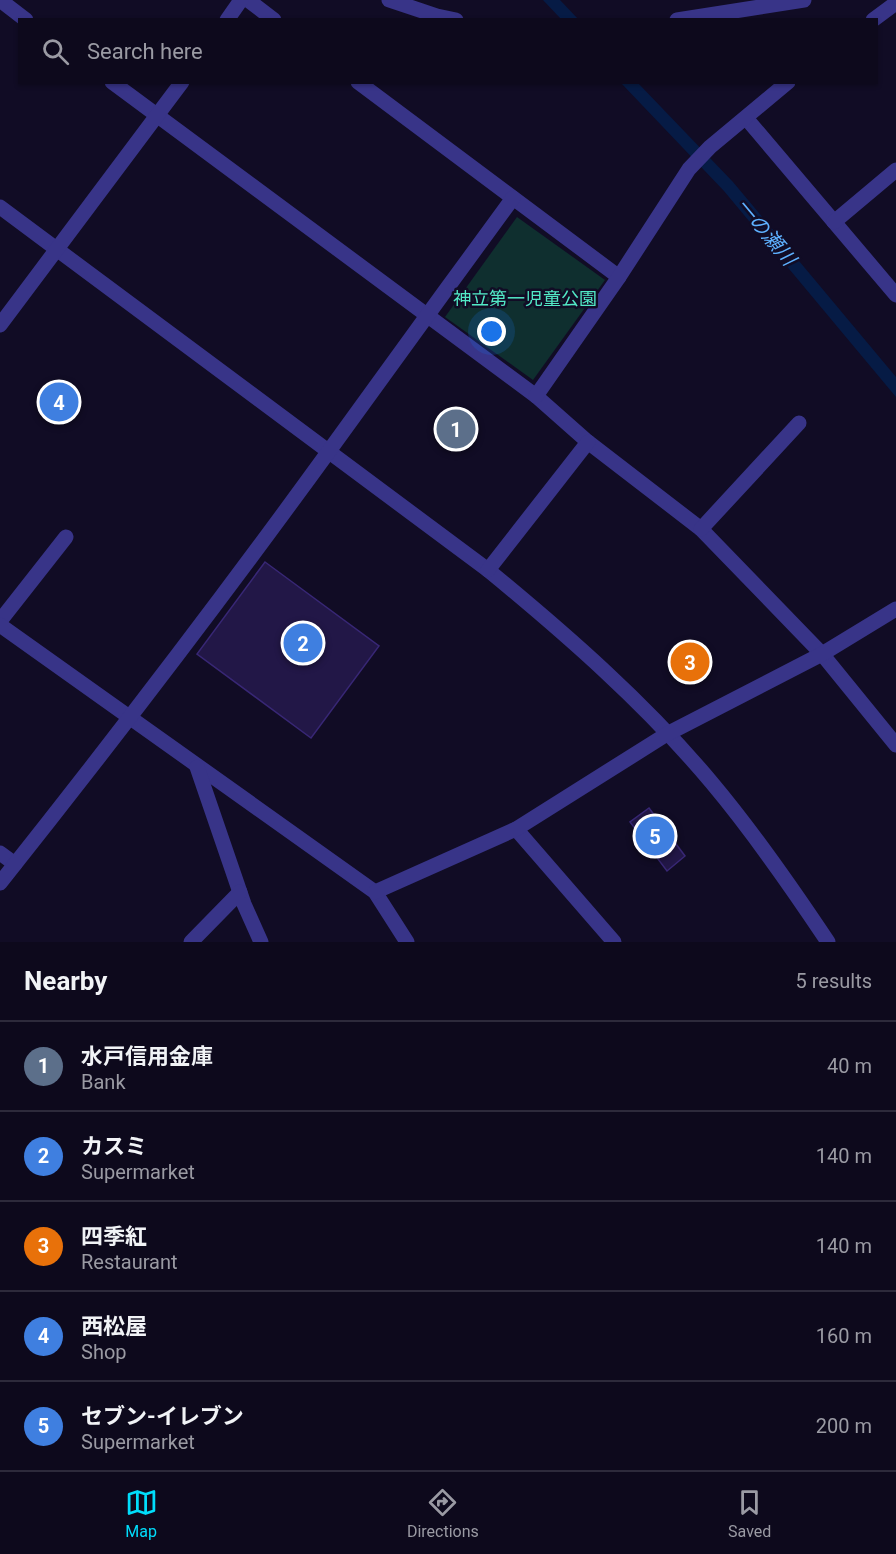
<!DOCTYPE html>
<html lang="en">
<head>
<meta charset="utf-8">
<style>
	:root { --surface:#0d091c; --page:#161225; --text:#f1f3f6; --muted:#9a9aa3; --line:#2d2a3b; --accent:#00ddfb }
	body { margin:0; font-family:Roboto,"Noto Sans JP",sans-serif; background:var(--page); color:var(--text) }
	.you { position:absolute; left:492px; top:332px; width:21px; height:21px; margin:-15px; border:4px solid #fff; border-radius:50%; background:#1a73e8; box-shadow:0 0 0 9px #1a73e833 }
	.badge { display:grid; place-items:center; width:39px; height:39px; border-radius:50%; background:var(--accent); color:#fff; font-size:20px; font-weight:700 }
	.pin { position:absolute; translate:-50% -50%; border:3px solid #fff; box-shadow:0 2px 6px #0006 }
	.list { margin:0; padding:0; list-style:none }
	h2 { display:flex; justify-content:space-between; align-items:center; height:78px; margin:0; padding:0 24px; font-size:26px }
	h2 small { font-size:20px; font-weight:400; color:var(--muted) }
	.list li { display:grid; grid-template-columns:39px 1fr auto; gap:18px; align-items:center; box-sizing:border-box; height:90px; padding:0 24px; border-top:2px solid var(--line) }
	.list b { display:block; font-size:22px; white-space:nowrap }
	.list p { margin:0; font-size:20px; white-space:nowrap; color:var(--muted) }
	.list em { font-size:20px; font-style:normal; color:var(--muted) }
	.icon { flex:none; width:33px; height:33px; fill:none; stroke:currentColor; stroke-width:2; stroke-linecap:round; stroke-linejoin:round }
	.map { position:relative; flex:none; width:896px; height:942px; overflow:hidden }
	.search { position:absolute; background:var(--surface); box-shadow:0 2px 4px #0004; left:18px; right:18px; top:18px; height:66px; display:flex; align-items:center; gap:15px; box-sizing:border-box; padding:0 21px; border-radius:0px; color:var(--muted); font-size:22px }
	.sheet { height:528px; background:var(--surface) }
	nav { display:flex; justify-content:space-around; align-items:center; box-sizing:border-box; height:84px; border-top:2px solid var(--line); background:var(--surface); font-size:16px; color:var(--muted) }
	nav a { display:grid; justify-items:center; gap:3px }
	nav .on { color:var(--accent) }
	.map>svg:first-child { display:block }
	.green { fill:#0f2f2f }
	.water { fill:#061b45 }
	.building { fill:#221747; stroke:#382775; stroke-width:1.5 }
	.lines { fill:none; stroke-linecap:round; stroke-linejoin:round }
	.minor { stroke:#383488; stroke-width:15 }
	.labels { text-anchor:middle; dominant-baseline:central; stroke-width:5; stroke-linejoin:round; paint-order:stroke }
	.park-label { font-size:18px; fill:#52e9c6; stroke:#110c25 }
	.water-label { font-size:20px; font-style:italic; fill:#5eb1ff; stroke:#110c25 }
</style>
</head>
<body>
<div class="map">
<svg width="896" height="942" viewBox="0 0 896 942">
	<rect width="100%" height="100%" fill="#110c25"/>
	<polygon class="green" points="517,217 605,280 533,380 445,317"/>
	<g class="water">
		<polygon points="543,0 560,0 578,19 561,19"/>
		<polygon points="621,83 638,83 733,182 896,377 896,397 724,191"/>
	</g>
	<g class="building">
		<polygon points="265,562 379,646 311,738 197,654"/>
		<polygon points="649,808 685,856 667,871 630,822"/>
	</g>
	<g class="lines">
		<g class="minor">
			<polyline points="0,0 26,20"/>
			<polyline points="248,0 274,20"/>
			<polyline points="389,0 437,16 456,20"/>
			<polyline points="227,20 241,0"/>
			<polyline points="677,20 804,0"/>
			<polyline points="873,20 896,3"/>
			<polyline points="112,82 536,396 588,442 701,529 822,654 896,745"/>
			<polyline points="358,82 619,277"/>
			<polyline points="746,118 896,295"/>
			<path d="M0,207L488,570C567,635 646,704 712,783C754,833 792,888 828,942"/>
			<polyline points="834,222 896,170"/>
			<polyline points="0,325 182,82"/>
			<polyline points="536,396 619,277 689,169 710,147 788,82"/>
			<polyline points="701,529 799,423"/>
			<polyline points="488,570 588,442"/>
			<polyline points="0,621 66,537"/>
			<polyline points="0,625 375,892 407,942"/>
			<polyline points="197,767 244,904 261,942"/>
			<polyline points="516,829 614,942"/>
			<polyline points="0,853 15,864"/>
			<path d="M0,883C113,741 223,597 329,451C391,366 451,282 513,198"/>
			<polyline points="375,892 516,829 667,734 822,654 896,609"/>
			<polyline points="191,942 240,892"/>
		</g>
	</g>
	<g class="labels">
		<g class="park-label">
			<text x="525" y="298">神立第一児童公園</text>
		</g>
		<g class="water-label">
			<text transform="translate(766 232) rotate(50)">一の瀬川</text>
		</g>
	</g>
</svg>
<div class="you"></div>
<div class="pin badge" style="left:456px;top:429px;background:#5c6f8a">1</div>
<div class="pin badge" style="left:303px;top:643px;background:#3f7fe0">2</div>
<div class="pin badge" style="left:690px;top:662px;background:#e8710a">3</div>
<div class="pin badge" style="left:59px;top:402px;background:#3f7fe0">4</div>
<div class="pin badge" style="left:655px;top:836px;background:#3f7fe0">5</div>
<div class="search"><svg class="icon" aria-label="search" viewBox="0 0 24 24"><circle cx="10" cy="10" r="6"/><path d="M15 15l6 6"/></svg>Search here</div>
</div>
<section class="sheet">
<h2>Nearby<small>5 results</small></h2>
<ul class="list">
<li><span class="badge" style="background:#5c6f8a">1</span><div><b>水戸信用金庫</b><p>Bank</p></div><em>40 m</em></li>
<li><span class="badge" style="background:#3f7fe0">2</span><div><b>カスミ</b><p>Supermarket</p></div><em>140 m</em></li>
<li><span class="badge" style="background:#e8710a">3</span><div><b>四季紅</b><p>Restaurant</p></div><em>140 m</em></li>
<li><span class="badge" style="background:#3f7fe0">4</span><div><b>西松屋</b><p>Shop</p></div><em>160 m</em></li>
<li><span class="badge" style="background:#3f7fe0">5</span><div><b>セブン-イレブン</b><p>Supermarket</p></div><em>200 m</em></li>
</ul>
</section>
<nav>
<a class="on"><svg class="icon" aria-label="map" viewBox="0 0 24 24"><path d="M3 6l6-2 6 2 6-2v14l-6 2-6-2-6 2zM9 4v14M15 6v14"/></svg>Map</a>
<a><svg class="icon" aria-label="directions" viewBox="0 0 24 24"><path d="M12 3l9 9-9 9-9-9zM9 14v-3h6M13 9l2 2-2 2"/></svg>Directions</a>
<a><svg class="icon" aria-label="saved" viewBox="0 0 24 24"><path d="M7 4h10v16l-5-4-5 4z"/></svg>Saved</a>
</nav>
</body>
</html>
